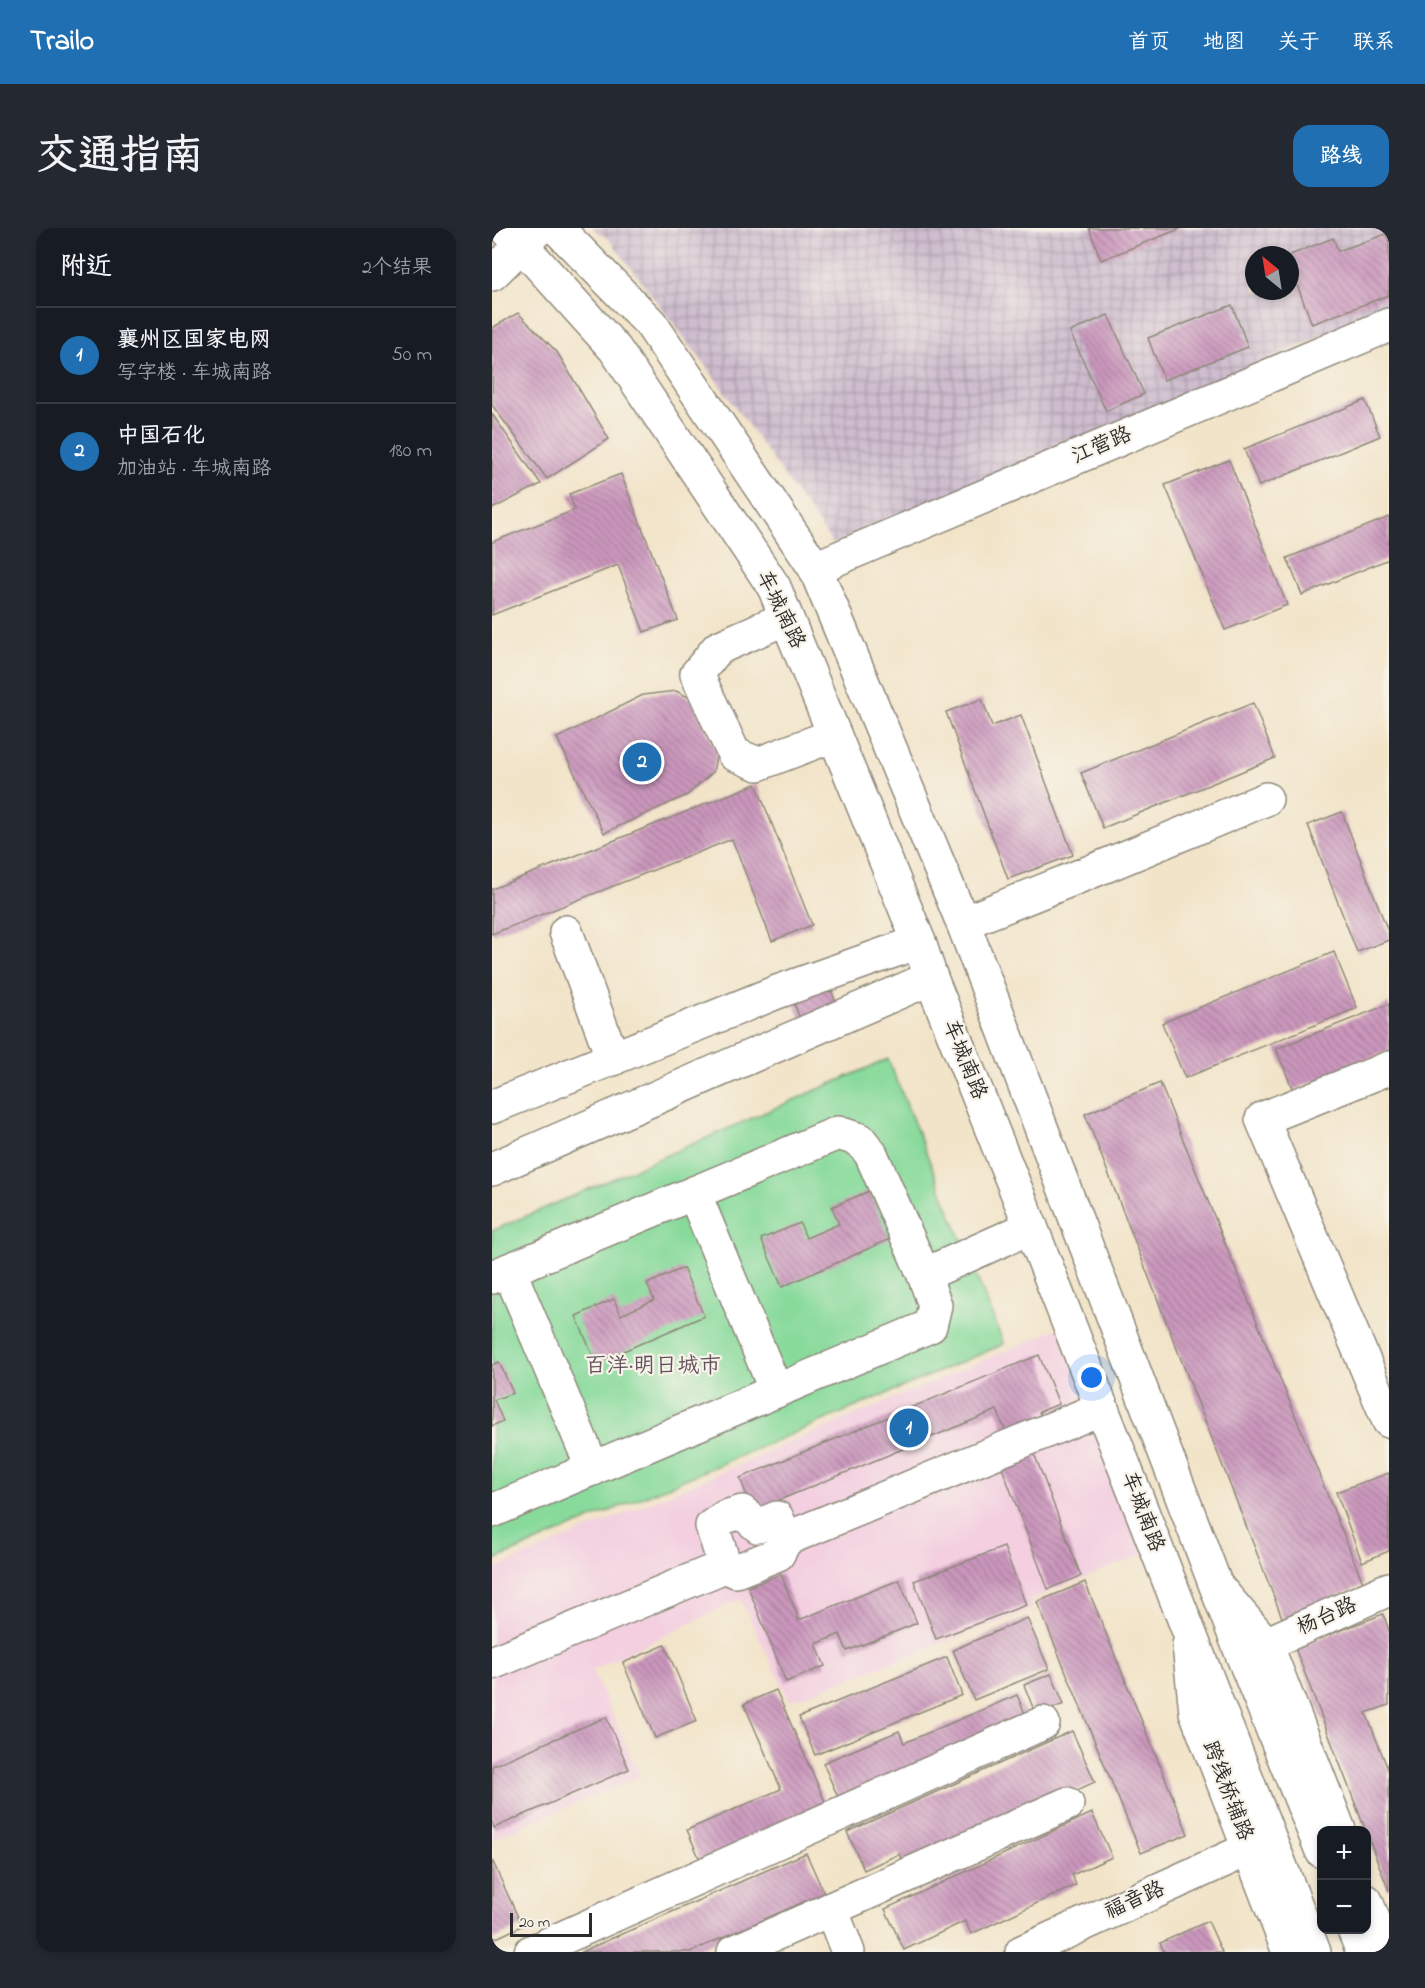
<!DOCTYPE html>
<html lang="zh">
<head>
<meta charset="utf-8">
<style>
	:root { --surface:#171b24; --page:#242831; --text:#f1f3f6; --muted:#9ea1a6; --line:#363941; --accent:#1f6fb2 }
	body { margin:0; font-family:"Indie Flower","LXGW WenKai TC",sans-serif; background:var(--page); color:var(--text) }
	.controls { position:absolute; right:18px; bottom:18px; display:grid; overflow:hidden; border-radius:12px; box-shadow:0 3px 9px #0003 }
	.controls button { width:54px; height:54px; display:grid; place-items:center; padding:0; border:0; border-bottom:2px solid var(--line); background:var(--surface); color:var(--text); font:30px sans-serif }
	.compass { position:absolute; left:753px; top:18px; width:54px; height:54px; border-radius:50%; background:var(--surface); box-shadow:0 3px 9px #0003; rotate:330deg }
	.scale { position:absolute; left:18px; bottom:15px; width:82px; box-sizing:border-box; padding-left:6px; border:3px solid #2b2b2b; border-top:0; font-size:16px; line-height:21px; white-space:nowrap; color:#2b2b2b; -webkit-text-stroke:4px #f7f3e8; paint-order:stroke }
	.you { position:absolute; left:600px; top:1150px; width:21px; height:21px; margin:-15px; border:4px solid #fff; border-radius:50%; background:#1a73e8; box-shadow:0 0 0 9px #1a73e833 }
	.badge { display:grid; place-items:center; width:39px; height:39px; border-radius:50%; background:var(--accent); color:#fff; font-size:20px; font-weight:700 }
	.pin { position:absolute; translate:-50% -50%; border:3px solid #fff; box-shadow:0 2px 6px #0006 }
	.list { margin:0; padding:0; list-style:none }
	h2 { display:flex; justify-content:space-between; align-items:center; height:78px; margin:0; padding:0 24px; font-size:26px }
	h2 small { font-size:20px; font-weight:400; color:var(--muted) }
	.list li { display:grid; grid-template-columns:39px 1fr auto; gap:18px; align-items:center; box-sizing:border-box; height:96px; padding:0 24px; border-top:2px solid var(--line) }
	.list b { display:block; font-size:22px; white-space:nowrap }
	.list p { margin:0; font-size:20px; white-space:nowrap; color:var(--muted) }
	.list em { font-size:20px; font-style:normal; color:var(--muted) }
	.map { position:relative; flex:none; width:897px; height:1724px; overflow:hidden; border-radius:18px }
	header { display:flex; align-items:center; gap:36px; box-sizing:border-box; height:84px; padding:0 30px; background:var(--accent); color:#fff }
	header strong { font-size:28px }
	nav { display:flex; gap:33px; margin-inline-start:auto; font-size:21px }
	.intro { display:flex; align-items:center; justify-content:space-between; box-sizing:border-box; height:144px; padding:0 36px }
	h1 { margin:0; font-size:42px }
	.button { padding:15px 27px; border-radius:18px; background:var(--accent); color:#fff; font-size:21px; font-weight:700 }
	main { display:flex; gap:36px; padding:0 36px }
	aside { flex:1; background:var(--surface); border-radius:18px; box-shadow:0 3px 9px #0003 }
	.map>svg:first-child { display:block }
	.built { fill:#f3cfe0 }
	.industrial { fill:url(#industrial-grid); fill-rule:evenodd }
	.grass { fill:#88da9b; stroke:#5a8263; stroke-width:1.5 }
	.building { fill:url(#building-back-hatch) }
	.lines { fill:none; stroke-linecap:round; stroke-linejoin:round }
	.minor-casing { stroke:#8e887a; stroke-width:36 }
	.major-casing { stroke:#8e887a; stroke-width:36 }
	.minor { stroke:#fff; stroke-width:33 }
	.major { stroke:#fff; stroke-width:33 }
	.labels { text-anchor:middle; dominant-baseline:central; stroke-width:4.5; stroke-linejoin:round; paint-order:stroke }
	.street-label { font-size:21px; fill:#2b2b2b; stroke:#f7f3e8 }
	.neighbourhood-label { font-size:22px; fill:#63515e; stroke:#f7f3e8 }
</style>
</head>
<body>
<header>
<strong>Trailo</strong>
<nav><a>首页</a><a>地图</a><a>关于</a><a>联系</a></nav>
</header>
<div class="intro"><h1>交通指南</h1><a class="button">路线</a></div>
<main>
<aside>
<h2>附近<small>2个结果</small></h2>
<ul class="list">
<li><span class="badge">1</span><div><b>襄州区国家电网</b><p>写字楼 · 车城南路</p></div><em>50 m</em></li>
<li><span class="badge">2</span><div><b>中国石化</b><p>加油站 · 车城南路</p></div><em>180 m</em></li>
</ul>
</aside>
<div class="map">
<svg width="897" height="1724" viewBox="0 0 897 1724">
	<defs>
		<pattern id="industrial-grid" width="8" height="8" patternUnits="userSpaceOnUse" patternTransform="scale(1.5)"><rect width="8" height="8" fill="#cfbdcf"/><path d="M0 4h8M4 0v8" fill="none" stroke="#a89aa8"/></pattern>
		<pattern id="building-back-hatch" width="6" height="6" patternUnits="userSpaceOnUse" patternTransform="scale(1.5)"><rect width="6" height="6" fill="#cb97bd"/><path d="M-1 5l2 2M0 0l6 6M5-1l2 2" fill="none" stroke="#a57b9a"/></pattern>
	</defs>
	<rect width="100%" height="100%" fill="#f7f3e8"/>
	<filter id="ink" filterUnits="userSpaceOnUse"><feTurbulence type="fractalNoise" baseFrequency=".0167" numOctaves="2"/><feDisplacementMap in="SourceGraphic" scale="12" xChannelSelector="R" yChannelSelector="G"/><feConvolveMatrix kernelMatrix="1 2 1 2 8 2 1 2 1" color-interpolation-filters="sRGB"/></filter>
	<filter id="wash" filterUnits="userSpaceOnUse"><feTurbulence type="fractalNoise" baseFrequency=".008" numOctaves="4" result="noise"/><feDisplacementMap in="SourceGraphic" scale="24" xChannelSelector="R" yChannelSelector="G"/><feGaussianBlur stdDeviation="1.35" result="paint"/><feColorMatrix in="noise" values="0 0 0 0 0 0 0 0 0 0 0 0 0 0 0 0 0 1.4 0 .05"/><feComposite in="paint" operator="in"/></filter>
	<g filter="url(#wash)">
		<rect width="100%" height="100%" fill="#f2e4c9"/>
		<polygon class="built" points="567,1100 656,1325 538,1371 540,1381 298,1473 248,1371 100,1442 148,1548 0,1611 0,1342"/>
		<path class="industrial" d="M100,0H897V80L341,316L219,145L117,11ZM762,27H798V63H762Z"/>
		<polygon class="grass" points="396,831 512,1116 0,1333 0,1003"/>
		<g id="blocks">
			<g class="building">
				<polygon points="597,0 690,0 609,32"/>
				<polygon points="894,6 897,14 897,67 820,96 798,38 798,27 841,10 846,23"/>
				<polygon points="740,77 756,119 672,152 656,110"/>
				<polygon points="26,85 65,124 117,211 55,251 0,177 0,100"/>
				<polygon points="616,87 652,166 614,183 578,104"/>
				<polygon points="873,172 888,208 767,258 752,221"/>
				<polygon points="0,186 49,256 0,281"/>
				<polygon points="737,232 795,377 733,402 673,257"/>
				<polygon points="129,246 186,392 152,404 126,337 0,387 0,314 83,282 77,266"/>
				<polygon points="897,289 897,331 810,367 795,330"/>
				<polygon points="184,463 200,471 225,524 221,544 195,567 112,605 65,510 151,467"/>
				<polygon points="490,471 500,498 529,487 581,627 516,651 454,484"/>
				<polygon points="761,475 783,530 611,600 589,545"/>
				<polygon points="264,556 320,697 280,713 240,611 0,706 0,661"/>
				<polygon points="850,584 897,706 897,712 865,724 816,597"/>
				<polygon points="842,724 865,780 693,850 670,795"/>
				<polygon points="336,753 345,778 309,793 299,768"/>
				<polygon points="897,776 897,823 801,862 784,821"/>
				<polygon points="668,855 872,1357 791,1392 593,886"/>
				<polygon points="377,963 398,1011 290,1059 269,1011 308,995 314,1010 347,996 340,979"/>
				<polygon points="191,1040 212,1088 104,1135 84,1088 122,1071 129,1087 162,1072 155,1056"/>
				<polygon points="547,1127 567,1176 547,1184 551,1192 515,1207 505,1182 261,1283 248,1250"/>
				<polygon points="7,1134 21,1165 2,1172 11,1193 0,1198 0,1137"/>
				<polygon points="540,1220 589,1348 556,1361 507,1232"/>
				<polygon points="897,1245 897,1323 870,1334 844,1264"/>
				<polygon points="512,1319 534,1377 444,1411 422,1353"/>
				<polygon points="289,1346 307,1392 407,1352 425,1395 355,1423 348,1406 324,1416 333,1438 294,1454 256,1359"/>
				<polygon points="593,1354 696,1606 649,1625 545,1374"/>
				<polygon points="891,1386 897,1402 897,1477 874,1485 897,1544 897,1663 803,1420"/>
				<polygon points="535,1390 557,1441 482,1472 461,1422"/>
				<polygon points="173,1417 205,1493 163,1510 131,1435"/>
				<polygon points="455,1429 470,1467 323,1527 307,1489"/>
				<polygon points="559,1446 572,1476 544,1487 532,1457"/>
				<polygon points="284,1462 339,1587 213,1643 195,1602 289,1561 252,1476"/>
				<polygon points="525,1467 538,1497 349,1576 331,1535 407,1503 412,1515"/>
				<polygon points="114,1489 137,1541 2,1600 0,1594 0,1538"/>
				<polygon points="580,1503 603,1554 413,1640 407,1626 372,1642 355,1604"/>
				<polygon points="600,1585 620,1629 580,1647 584,1657 479,1706 473,1693 412,1722 393,1681"/>
				<polygon points="314,1625 332,1665 198,1724 89,1724"/>
				<polygon points="0,1632 30,1698 0,1712"/>
				<polygon points="716,1693 730,1724 672,1724 668,1715"/>
			</g>
		</g>
	</g>
	<g filter="url(#ink)">
		<use href="#blocks" fill-opacity="0" stroke="#8e887a" stroke-width="1.5"/>
		<g class="lines">
			<defs>
				<g id="minor">
					<polyline points="323,340 897,97"/>
					<polyline points="294,390 226,420 205,446 242,526 266,536 342,507"/>
					<polyline points="471,695 613,638 774,571"/>
					<polyline points="74,704 121,831"/>
					<polyline points="897,840 770,891 897,1193"/>
					<polyline points="0,879 285,764 427,714"/>
					<polyline points="0,941 439,750"/>
					<polyline points="202,965 284,1163"/>
					<polyline points="17,1042 101,1241"/>
					<polyline points="432,1047 539,999"/>
					<polyline points="0,1049 346,905 368,912 379,926 432,1047 443,1077 438,1098 0,1283"/>
					<polyline points="294,1311 285,1290 266,1298 250,1284 233,1289 220,1298 233,1338 244,1343 286,1326 294,1311 610,1180"/>
					<polyline points="726,1360 774,1416 847,1602"/>
					<polyline points="774,1416 897,1361"/>
					<polyline points="697,1417 704,1484 797,1724"/>
					<polyline points="0,1435 233,1338"/>
					<polyline points="874,1673 894,1724"/>
					<polyline points="339,1681 575,1576"/>
					<polyline points="39,1724 551,1495"/>
					<polyline points="242,1724 339,1681 356,1724"/>
					<polyline points="530,1724 757,1621"/>
				</g>
				<g id="major">
					<polyline points="14,0 123,121 282,359 427,714 439,750 539,999 822,1724"/>
					<polyline points="65,0 159,96 323,340 471,695 750,1426 830,1623"/>
					<polyline points="0,46 46,1"/>
					<polyline points="862,1702 871,1724"/>
				</g>
			</defs>
			<use href="#minor" class="minor-casing"/>
			<use href="#major" class="major-casing"/>
			<use href="#minor" class="minor"/>
			<use href="#major" class="major"/>
		</g>
	</g>
	<g class="labels">
		<g class="street-label">
			<text transform="translate(610 218) rotate(-23)">江营路</text>
			<text transform="translate(288 382) rotate(64)">车城南路</text>
			<text transform="translate(472 832) rotate(68)">车城南路</text>
			<text transform="translate(650 1284) rotate(69)">车城南路</text>
			<text transform="translate(835 1389) rotate(-24)">杨台路</text>
			<text transform="translate(735 1563) rotate(69)">跨线桥辅路</text>
			<text transform="translate(643 1673) rotate(-24)">福音路</text>
		</g>
		<g class="neighbourhood-label">
			<text x="161" y="1139">百洋·明日城市</text>
		</g>
	</g>
</svg>
<div class="controls">
<button>+</button>
<button>−</button>
</div>
<svg class="compass" viewBox="-18 -18 36 36"><path d="M0-13l5 13h-10z" fill="#e53935"/><path d="M0 13l5-13h-10z" fill="#9ea1a6"/></svg>
<div class="scale">20 m</div>
<div class="you"></div>
<div class="pin badge" style="left:417px;top:1200px">1</div>
<div class="pin badge" style="left:150px;top:534px">2</div>
</div>
</main>
</body>
</html>
